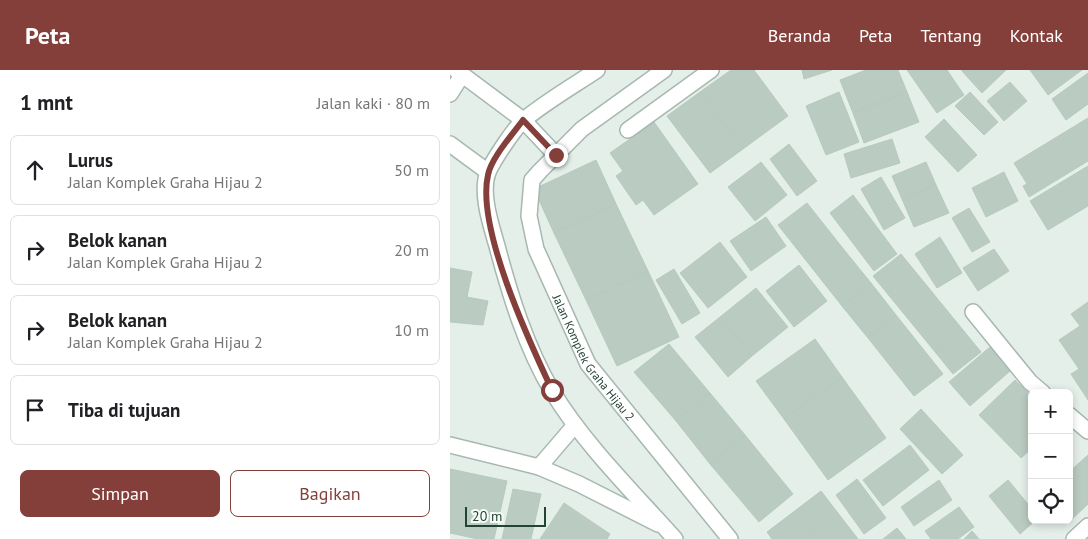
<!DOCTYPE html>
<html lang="id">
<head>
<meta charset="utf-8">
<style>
	:root { --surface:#fff; --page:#f6f6f6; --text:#202124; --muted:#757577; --line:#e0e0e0; --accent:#843f3a }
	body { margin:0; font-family:"PT Sans",sans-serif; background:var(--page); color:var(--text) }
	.controls { position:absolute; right:15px; bottom:15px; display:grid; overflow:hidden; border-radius:8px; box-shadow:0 2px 8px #0003 }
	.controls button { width:45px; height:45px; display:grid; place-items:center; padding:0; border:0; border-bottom:1px solid var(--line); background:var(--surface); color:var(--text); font:25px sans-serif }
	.scale { position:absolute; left:15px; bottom:12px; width:81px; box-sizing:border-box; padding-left:5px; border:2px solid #224335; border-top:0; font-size:14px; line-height:18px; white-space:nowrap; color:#224335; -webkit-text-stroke:4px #f6fbf8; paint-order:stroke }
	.stop { position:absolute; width:15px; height:15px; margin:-11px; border:4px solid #843f3a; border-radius:50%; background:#fff }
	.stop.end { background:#843f3a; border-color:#fff; box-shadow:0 1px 5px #0008 }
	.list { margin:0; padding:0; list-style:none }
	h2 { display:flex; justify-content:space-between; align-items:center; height:65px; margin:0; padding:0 20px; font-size:21px }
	h2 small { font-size:16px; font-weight:400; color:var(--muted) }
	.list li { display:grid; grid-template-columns:32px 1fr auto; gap:15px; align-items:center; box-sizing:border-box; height:70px; margin:0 10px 10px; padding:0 10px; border:1px solid var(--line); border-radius:8px }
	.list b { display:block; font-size:19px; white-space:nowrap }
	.list p { margin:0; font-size:16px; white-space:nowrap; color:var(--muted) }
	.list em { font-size:16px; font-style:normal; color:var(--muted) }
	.actions { display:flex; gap:10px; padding:15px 20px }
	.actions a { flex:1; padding:11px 0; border:1px solid var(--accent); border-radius:8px; text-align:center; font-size:18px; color:var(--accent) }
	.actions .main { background:var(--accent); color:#fff }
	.icon { flex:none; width:28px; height:28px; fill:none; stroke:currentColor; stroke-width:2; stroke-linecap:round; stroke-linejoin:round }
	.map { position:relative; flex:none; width:638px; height:469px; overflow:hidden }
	header { display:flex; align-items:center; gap:30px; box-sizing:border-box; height:70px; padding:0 25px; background:var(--accent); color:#fff }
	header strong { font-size:24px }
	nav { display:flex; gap:28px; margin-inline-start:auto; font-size:18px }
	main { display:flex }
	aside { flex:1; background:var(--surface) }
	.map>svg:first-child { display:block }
	.building { fill:#bacbc1; stroke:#b6cabf }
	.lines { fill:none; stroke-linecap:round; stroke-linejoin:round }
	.minor-casing { stroke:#a7b8af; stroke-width:18 }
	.minor { stroke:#fff; stroke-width:15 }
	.route { stroke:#843f3a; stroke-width:6 }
	.labels { text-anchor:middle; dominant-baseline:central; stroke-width:4.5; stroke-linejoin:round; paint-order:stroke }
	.street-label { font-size:12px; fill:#224335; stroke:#f6fbf8 }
</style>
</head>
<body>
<header>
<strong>Peta</strong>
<nav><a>Beranda</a><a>Peta</a><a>Tentang</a><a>Kontak</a></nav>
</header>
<main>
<aside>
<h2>1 mnt<small>Jalan kaki · 80 m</small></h2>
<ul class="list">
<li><svg class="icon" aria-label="ahead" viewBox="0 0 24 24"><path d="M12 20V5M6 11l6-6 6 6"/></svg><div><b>Lurus</b><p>Jalan Komplek Graha Hijau 2</p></div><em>50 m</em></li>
<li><svg class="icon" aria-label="right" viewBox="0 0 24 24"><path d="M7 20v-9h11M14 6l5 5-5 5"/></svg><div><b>Belok kanan</b><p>Jalan Komplek Graha Hijau 2</p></div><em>20 m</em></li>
<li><svg class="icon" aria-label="right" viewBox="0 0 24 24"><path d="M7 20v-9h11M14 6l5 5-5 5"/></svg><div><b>Belok kanan</b><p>Jalan Komplek Graha Hijau 2</p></div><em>10 m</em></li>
<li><svg class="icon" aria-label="arrive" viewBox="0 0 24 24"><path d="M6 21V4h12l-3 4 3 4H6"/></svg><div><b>Tiba di tujuan</b></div></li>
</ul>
<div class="actions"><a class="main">Simpan</a><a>Bagikan</a></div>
</aside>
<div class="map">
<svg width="638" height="469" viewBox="0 0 638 469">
	<rect width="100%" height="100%" fill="#e5efe9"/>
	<g class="building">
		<polygon points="281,0 304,0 338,46 293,79 250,22"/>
		<polygon points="352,0 382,0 354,9"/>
		<polygon points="416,0 448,0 457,22 403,43 390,10"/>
		<polygon points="457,0 479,0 464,10"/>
		<polygon points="479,0 497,0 514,25 487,43 464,10"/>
		<polygon points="556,0 532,23 512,1 512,0"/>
		<polygon points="580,0 632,0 598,25"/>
		<polygon points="638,3 638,34 616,50 602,29"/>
		<polygon points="560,12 577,31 554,51 537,31"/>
		<polygon points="250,22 293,79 260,103 217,46"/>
		<polygon points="389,22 409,72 376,85 356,36"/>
		<polygon points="457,22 469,52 414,73 403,43"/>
		<polygon points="520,22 548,52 534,65 505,36"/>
		<polygon points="638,48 638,91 579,127 573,116 577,114 564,93"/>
		<polygon points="494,49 527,85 508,102 475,67"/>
		<polygon points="204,52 248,114 204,145 193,130 186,135 166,106 173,101 160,83"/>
		<polygon points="442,69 450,93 401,108 394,84"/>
		<polygon points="339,74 367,111 347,126 320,89"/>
		<polygon points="146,90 166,134 104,163 84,119"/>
		<polygon points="311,92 337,125 305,151 278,117"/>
		<polygon points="476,92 486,115 452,129 442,106"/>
		<polygon points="638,96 638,136 598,160 580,131"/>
		<polygon points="554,102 568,131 536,147 522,118"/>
		<polygon points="431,107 455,148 434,160 411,119"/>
		<polygon points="486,115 499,143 464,157 452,129"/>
		<polygon points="403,125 447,184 424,201 380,143"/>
		<polygon points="357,133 391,176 362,198 328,155"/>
		<polygon points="166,134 198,201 136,230 104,163"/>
		<polygon points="519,138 540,172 522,182 502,148"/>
		<polygon points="316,147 336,176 301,201 280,171"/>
		<polygon points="490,167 512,203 487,218 465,184"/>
		<polygon points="270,172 297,207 258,238 230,203"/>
		<polygon points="391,176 421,213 392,236 362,198"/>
		<polygon points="544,179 559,201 528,221 513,198"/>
		<polygon points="451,184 513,260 486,283 423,206"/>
		<polygon points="349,195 377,231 344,257 316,221"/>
		<polygon points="0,198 22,202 17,227 38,231 33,255 0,252"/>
		<polygon points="224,199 250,243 232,254 206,210"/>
		<polygon points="198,201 229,267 167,296 136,230"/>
		<polygon points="421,213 446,245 418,268 392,236"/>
		<polygon points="306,218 338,257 302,286 270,247"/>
		<polygon points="638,232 638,330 621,304 629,299 609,270 630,256 621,244"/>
		<polygon points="446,245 493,304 464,326 418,268"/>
		<polygon points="270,247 302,286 278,307 245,267"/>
		<polygon points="513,260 531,282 503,304 486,283"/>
		<polygon points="365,269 392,307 334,349 306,311"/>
		<polygon points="219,274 260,323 226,351 184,302"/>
		<polygon points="540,277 560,301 520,336 499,312"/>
		<polygon points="392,307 436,368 378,410 334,349"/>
		<polygon points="565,310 582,327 582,378 571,388 529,345"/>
		<polygon points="260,323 295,365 260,394 226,351"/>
		<polygon points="471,339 513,385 492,404 450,359"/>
		<polygon points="295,365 343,424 309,452 260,394"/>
		<polygon points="460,375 479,400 433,436 413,410"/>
		<polygon points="638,385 638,434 620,451 619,402"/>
		<polygon points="0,399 57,411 44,469 28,469 0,463"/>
		<polygon points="407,409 436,448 414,464 386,425"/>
		<polygon points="489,410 502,430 464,456 451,437"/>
		<polygon points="558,410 582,439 582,450 586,450 570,464 539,426"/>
		<polygon points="63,419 91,424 81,469 52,469"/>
		<polygon points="371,421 408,469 369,469 346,440"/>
		<polygon points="114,433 160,464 157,469 90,469"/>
		<polygon points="509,437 524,457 508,469 481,469 475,461"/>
		<polygon points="346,440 369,469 322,469 317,462"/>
		<polygon points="447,458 456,469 433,469"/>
		<polygon points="522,461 529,469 514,469"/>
	</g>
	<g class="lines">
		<defs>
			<g id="minor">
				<polyline points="6,0 73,50 106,85"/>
				<path d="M147,0C123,16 97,31 75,49C65,57 44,89 38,102C30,123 41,155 47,176C60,225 76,277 102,321C134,374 184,423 225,469"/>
				<path id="s1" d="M214,0L132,59L90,101L82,110L79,146L86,179L138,294L280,469"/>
				<polyline points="0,24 12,5"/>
				<polyline points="178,60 261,0"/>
				<polyline points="0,74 38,102"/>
				<polyline points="523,242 580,312 593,323"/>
				<polyline points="619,345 638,361"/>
				<polyline points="0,375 89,397 129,414 208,454"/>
				<polyline points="89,397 125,355"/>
				<polyline points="624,469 638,456"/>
			</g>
		</defs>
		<use href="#minor" class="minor-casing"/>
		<use href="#minor" class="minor"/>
	</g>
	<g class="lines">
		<path class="route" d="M102,320C79,271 26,157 38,105C41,88 63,64 73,50L106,85"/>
	</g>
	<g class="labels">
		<g class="street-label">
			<text stroke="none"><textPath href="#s1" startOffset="366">Jalan Komplek Graha Hijau 2</textPath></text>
		</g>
	</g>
</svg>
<div class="controls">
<button>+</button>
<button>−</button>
<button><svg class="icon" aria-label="locate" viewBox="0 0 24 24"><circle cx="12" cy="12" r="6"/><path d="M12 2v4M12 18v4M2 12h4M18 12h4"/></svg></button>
</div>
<div class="scale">20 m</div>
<div class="stop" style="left:102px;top:320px"></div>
<div class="stop end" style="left:106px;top:85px"></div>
</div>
</main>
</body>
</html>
